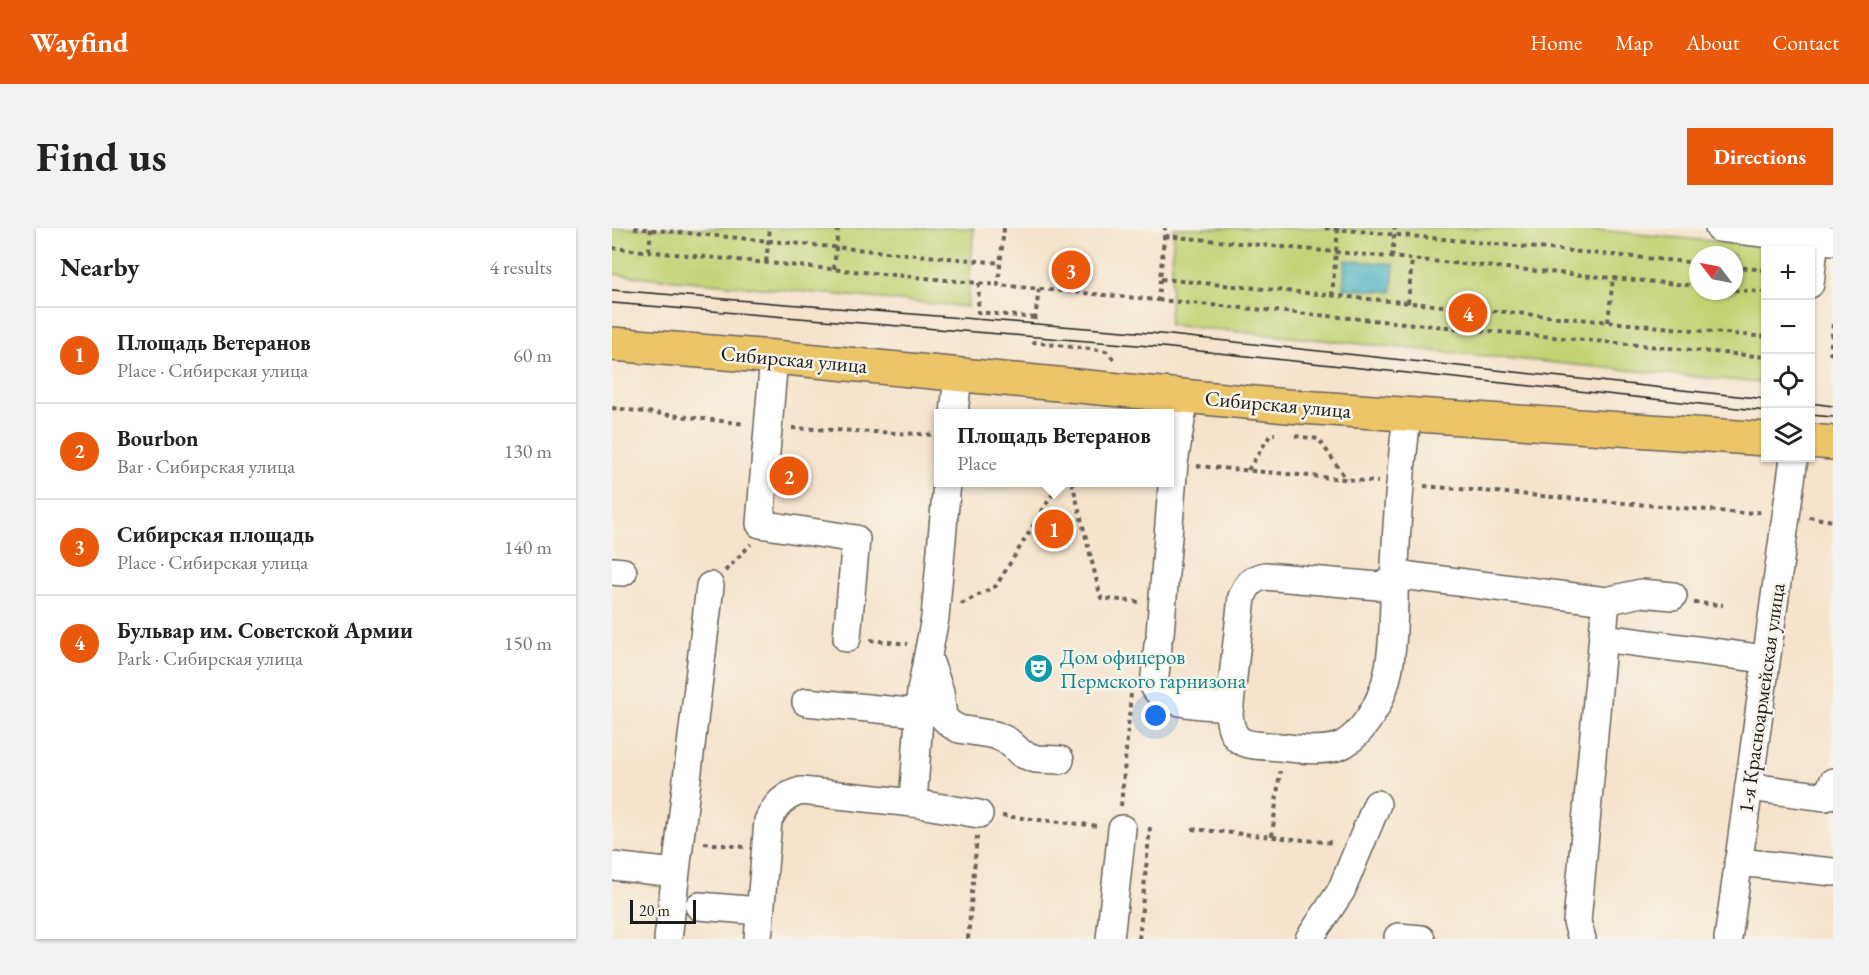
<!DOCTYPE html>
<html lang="en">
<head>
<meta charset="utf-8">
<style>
	:root { --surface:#fff; --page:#f2f2f2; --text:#222; --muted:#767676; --line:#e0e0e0; --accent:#ea580c }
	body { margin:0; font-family:"EB Garamond",serif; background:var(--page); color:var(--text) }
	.controls { position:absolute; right:18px; top:18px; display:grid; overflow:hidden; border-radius:0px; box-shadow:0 2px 4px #0004 }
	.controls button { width:54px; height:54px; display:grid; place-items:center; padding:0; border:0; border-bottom:2px solid var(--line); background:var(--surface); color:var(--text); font:30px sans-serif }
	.compass { position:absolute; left:1077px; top:18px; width:54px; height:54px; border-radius:50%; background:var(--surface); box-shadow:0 2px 4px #0004; rotate:302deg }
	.scale { position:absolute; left:18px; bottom:15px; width:66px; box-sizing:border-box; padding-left:6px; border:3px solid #1c1c1c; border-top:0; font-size:16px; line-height:21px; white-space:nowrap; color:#1c1c1c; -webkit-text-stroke:4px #f7f3e8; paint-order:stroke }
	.you { position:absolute; left:544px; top:488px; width:21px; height:21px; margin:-15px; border:4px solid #fff; border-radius:50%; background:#1a73e8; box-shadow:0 0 0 9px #1a73e833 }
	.badge { display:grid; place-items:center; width:39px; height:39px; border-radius:50%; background:var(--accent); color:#fff; font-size:20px; font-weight:700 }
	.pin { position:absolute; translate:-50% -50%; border:3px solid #fff; box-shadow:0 2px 6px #0006 }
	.popup { position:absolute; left:322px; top:181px; width:240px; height:78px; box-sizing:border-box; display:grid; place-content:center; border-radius:0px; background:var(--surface); filter:drop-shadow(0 2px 4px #0005); font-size:20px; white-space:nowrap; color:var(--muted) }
	.popup b { font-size:22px; color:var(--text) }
	.popup::after { content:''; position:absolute; left:50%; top:100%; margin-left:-12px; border:12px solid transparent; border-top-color:var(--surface) }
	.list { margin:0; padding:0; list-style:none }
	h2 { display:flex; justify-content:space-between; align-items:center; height:78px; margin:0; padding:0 24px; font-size:26px }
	h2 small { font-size:20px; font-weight:400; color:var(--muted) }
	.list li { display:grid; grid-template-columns:39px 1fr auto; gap:18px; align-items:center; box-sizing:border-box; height:96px; padding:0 24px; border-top:2px solid var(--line) }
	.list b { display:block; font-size:22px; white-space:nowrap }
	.list p { margin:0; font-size:20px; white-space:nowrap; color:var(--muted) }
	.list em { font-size:20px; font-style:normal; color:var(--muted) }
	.icon { flex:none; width:33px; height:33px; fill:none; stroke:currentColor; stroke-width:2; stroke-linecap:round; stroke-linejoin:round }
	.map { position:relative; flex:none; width:1221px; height:711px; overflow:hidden; border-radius:0px }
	header { display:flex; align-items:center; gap:36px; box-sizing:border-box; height:84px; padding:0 30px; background:var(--accent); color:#fff }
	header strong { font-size:28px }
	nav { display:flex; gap:33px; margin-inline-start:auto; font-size:21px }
	.intro { display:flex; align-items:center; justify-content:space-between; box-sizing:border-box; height:144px; padding:0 36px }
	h1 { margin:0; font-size:42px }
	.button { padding:15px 27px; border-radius:0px; background:var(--accent); color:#fff; font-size:21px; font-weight:700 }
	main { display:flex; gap:36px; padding:0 36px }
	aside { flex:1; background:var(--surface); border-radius:0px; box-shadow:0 2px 4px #0004 }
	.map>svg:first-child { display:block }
	.green { fill:#c2d375; stroke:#6f7848; stroke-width:1.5; fill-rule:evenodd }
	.water { fill:#42aec0; stroke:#2f656e; stroke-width:1.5 }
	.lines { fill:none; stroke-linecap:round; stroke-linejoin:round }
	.minor-casing { stroke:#68625a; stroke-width:30 }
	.major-casing { stroke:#68625a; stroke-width:36 }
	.path { stroke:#68625a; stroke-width:4; stroke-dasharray:4.5 4.5; stroke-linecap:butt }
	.minor { stroke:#fff; stroke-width:27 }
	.major { stroke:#edc569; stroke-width:33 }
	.tram { stroke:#1c1c1c; stroke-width:1.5 }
	.labels { text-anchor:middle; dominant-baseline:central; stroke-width:5; stroke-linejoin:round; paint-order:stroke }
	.street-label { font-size:21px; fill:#1c1c1c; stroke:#f7f3e8 }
	.culture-label { font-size:21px; fill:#0d838f; stroke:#f7f3e8; text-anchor:start }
</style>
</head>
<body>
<header>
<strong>Wayfind</strong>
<nav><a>Home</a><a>Map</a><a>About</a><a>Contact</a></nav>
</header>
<div class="intro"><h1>Find us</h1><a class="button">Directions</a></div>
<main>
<aside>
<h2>Nearby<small>4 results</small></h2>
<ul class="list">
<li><span class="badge">1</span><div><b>Площадь Ветеранов</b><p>Place · Сибирская улица</p></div><em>60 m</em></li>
<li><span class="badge">2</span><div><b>Bourbon</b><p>Bar · Сибирская улица</p></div><em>130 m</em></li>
<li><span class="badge">3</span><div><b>Сибирская площадь</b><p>Place · Сибирская улица</p></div><em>140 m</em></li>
<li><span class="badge">4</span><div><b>Бульвар им. Советской Армии</b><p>Park · Сибирская улица</p></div><em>150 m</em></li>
</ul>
</aside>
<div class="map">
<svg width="1221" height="711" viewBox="0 0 1221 711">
	<rect width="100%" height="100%" fill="#f7f3e8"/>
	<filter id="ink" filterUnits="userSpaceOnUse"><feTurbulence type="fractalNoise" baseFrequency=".0167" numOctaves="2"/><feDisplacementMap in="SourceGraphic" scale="12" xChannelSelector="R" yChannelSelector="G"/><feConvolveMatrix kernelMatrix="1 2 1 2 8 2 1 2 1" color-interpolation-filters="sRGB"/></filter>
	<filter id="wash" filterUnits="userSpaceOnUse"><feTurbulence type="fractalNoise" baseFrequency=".008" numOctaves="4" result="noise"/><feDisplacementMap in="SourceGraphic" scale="24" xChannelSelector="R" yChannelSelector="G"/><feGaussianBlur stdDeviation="1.35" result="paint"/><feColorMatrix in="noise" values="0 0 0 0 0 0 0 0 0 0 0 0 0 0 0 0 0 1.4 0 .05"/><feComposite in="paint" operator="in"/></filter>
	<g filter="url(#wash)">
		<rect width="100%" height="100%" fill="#f5e3cc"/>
		<g class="green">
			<polygon points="0,0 362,0 355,79 0,46"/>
			<path d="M562,0H963L1161,19V22H1154V97L1148,155L557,97ZM1086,27H1122V63H1086Z"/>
		</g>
		<polygon class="water" points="733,32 782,36 780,64 731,60"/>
	</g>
	<g filter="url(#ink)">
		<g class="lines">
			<defs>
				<g id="minor">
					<polyline points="1107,0 1221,13"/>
					<polyline points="1198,56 1204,0"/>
					<polyline points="162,129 148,296 244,311 235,410"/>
					<polyline points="342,186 346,146"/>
					<path d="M795,187C789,238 785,287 783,338C781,375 784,430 770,465C764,482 749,506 732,516C712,527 677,519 655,518C629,517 619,513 617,485L630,369C635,356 640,351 653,348L766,358L798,348L994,373L1029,365L1061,368"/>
					<polyline points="0,343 11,344"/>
					<polyline points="548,406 562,235 573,168"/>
					<polyline points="991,410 1153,431"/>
					<path d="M546,417L542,458C550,478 598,477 618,479"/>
					<polyline points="317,432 328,464 331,489 338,496 347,501 383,507 396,513 410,526 424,531 448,532"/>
					<polyline points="194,474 307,485"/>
					<polyline points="1137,559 1214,569 1221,554"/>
					<polyline points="301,575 309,463 323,390 335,254"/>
					<polyline points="1126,634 1221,644"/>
					<polyline points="0,638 63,645"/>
					<polyline points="87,678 148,683"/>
					<polyline points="786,709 809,711"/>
					<polyline points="56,711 98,358"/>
					<path d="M146,711L156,593C164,576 172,568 189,563L301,575L367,586"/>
					<polyline points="498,711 510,601"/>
					<polyline points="697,711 729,663 765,576"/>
					<polyline points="970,711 965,694 994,373"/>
					<polyline points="1116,711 1182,230"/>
				</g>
				<g id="major">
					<polyline points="0,116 162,129 675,178 1154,211"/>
					<polyline points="1198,213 1221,215"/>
				</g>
			</defs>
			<use href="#minor" class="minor-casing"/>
			<use href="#major" class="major-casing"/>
			<g class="path">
				<polyline points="22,0 389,35"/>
				<polyline points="392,0 386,57 546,72 553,0"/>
				<polyline points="713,0 1086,35"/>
				<polyline points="553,8 1086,58"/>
				<polyline points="0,20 386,57"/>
				<polyline points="37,23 39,0"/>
				<polyline points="780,29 783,0"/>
				<polyline points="154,34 158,0"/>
				<polyline points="1122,39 1154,42"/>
				<polyline points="222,41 226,0"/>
				<polyline points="549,51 1154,109"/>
				<polyline points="367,55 366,84 423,90"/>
				<polyline points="1122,62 1154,64"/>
				<polyline points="720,68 726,1"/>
				<polyline points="546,72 1154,129"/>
				<polyline points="796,75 800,31"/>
				<polyline points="423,92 427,60"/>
				<polyline points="996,94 1001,50"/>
				<polyline points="1221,96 1218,125 1221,126"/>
				<polyline points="420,114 494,123 504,134"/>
				<polyline points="0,180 134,196"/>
				<polyline points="180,200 326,207"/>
				<polyline points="683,208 707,211 734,251"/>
				<polyline points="585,238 766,254"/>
				<polyline points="636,242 659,206 663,206"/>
				<polyline points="460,254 489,370 527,374"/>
				<polyline points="812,258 1130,285 1151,284"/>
				<polyline points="1197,289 1221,293"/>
				<polyline points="113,343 139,316"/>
				<polyline points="1082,375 1111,377"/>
				<polyline points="349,376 384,358 448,254"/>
				<polyline points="258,412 296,416"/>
				<polyline points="509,578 519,466"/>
				<polyline points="390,588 487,598"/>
				<polyline points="580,601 723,615"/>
				<polyline points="660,608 668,543"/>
				<polyline points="92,615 132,619"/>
				<polyline points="356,711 365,608"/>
				<polyline points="527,711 538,599 534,597"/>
			</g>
			<use href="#minor" class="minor"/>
			<use href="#major" class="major"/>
			<g class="tram">
				<polyline points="0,62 549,106 1154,171"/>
				<polyline points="0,75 550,119 1154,183"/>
				<polyline points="1198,175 1221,178"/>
				<polyline points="1198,187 1221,189"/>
			</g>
		</g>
	</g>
	<defs>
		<symbol id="theatre-disc" viewBox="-11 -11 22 22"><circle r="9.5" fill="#0f9aa8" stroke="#f7f3e8"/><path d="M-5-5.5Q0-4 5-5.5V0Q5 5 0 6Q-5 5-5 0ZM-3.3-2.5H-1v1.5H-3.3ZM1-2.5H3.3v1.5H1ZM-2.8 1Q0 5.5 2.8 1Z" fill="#fff"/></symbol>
	</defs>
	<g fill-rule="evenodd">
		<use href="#theatre-disc" x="410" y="424" width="33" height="33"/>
	</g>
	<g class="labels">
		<g class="street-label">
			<text transform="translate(182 131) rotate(5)">Сибирская улица</text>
			<text transform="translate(666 176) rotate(5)">Сибирская улица</text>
			<text transform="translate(1149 470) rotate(-82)">1-я Красноармейская улица</text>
		</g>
		<g class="culture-label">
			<text x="448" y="428">Дом офицеров<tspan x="448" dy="24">Пермского гарнизона</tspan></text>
		</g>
	</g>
</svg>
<div class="controls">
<button>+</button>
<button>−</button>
<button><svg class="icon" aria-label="locate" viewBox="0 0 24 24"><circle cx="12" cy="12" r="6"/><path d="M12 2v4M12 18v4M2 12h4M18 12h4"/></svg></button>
<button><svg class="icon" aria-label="layers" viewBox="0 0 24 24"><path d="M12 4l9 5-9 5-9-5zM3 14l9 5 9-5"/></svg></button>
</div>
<svg class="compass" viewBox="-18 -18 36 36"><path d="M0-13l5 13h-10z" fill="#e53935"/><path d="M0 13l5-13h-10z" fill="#767676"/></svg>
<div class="scale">20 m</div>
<div class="you"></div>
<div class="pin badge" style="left:442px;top:301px">1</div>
<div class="popup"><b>Площадь Ветеранов</b>Place</div>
<div class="pin badge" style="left:177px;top:248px">2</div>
<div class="pin badge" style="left:459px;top:42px">3</div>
<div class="pin badge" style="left:856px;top:85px">4</div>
</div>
</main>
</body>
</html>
